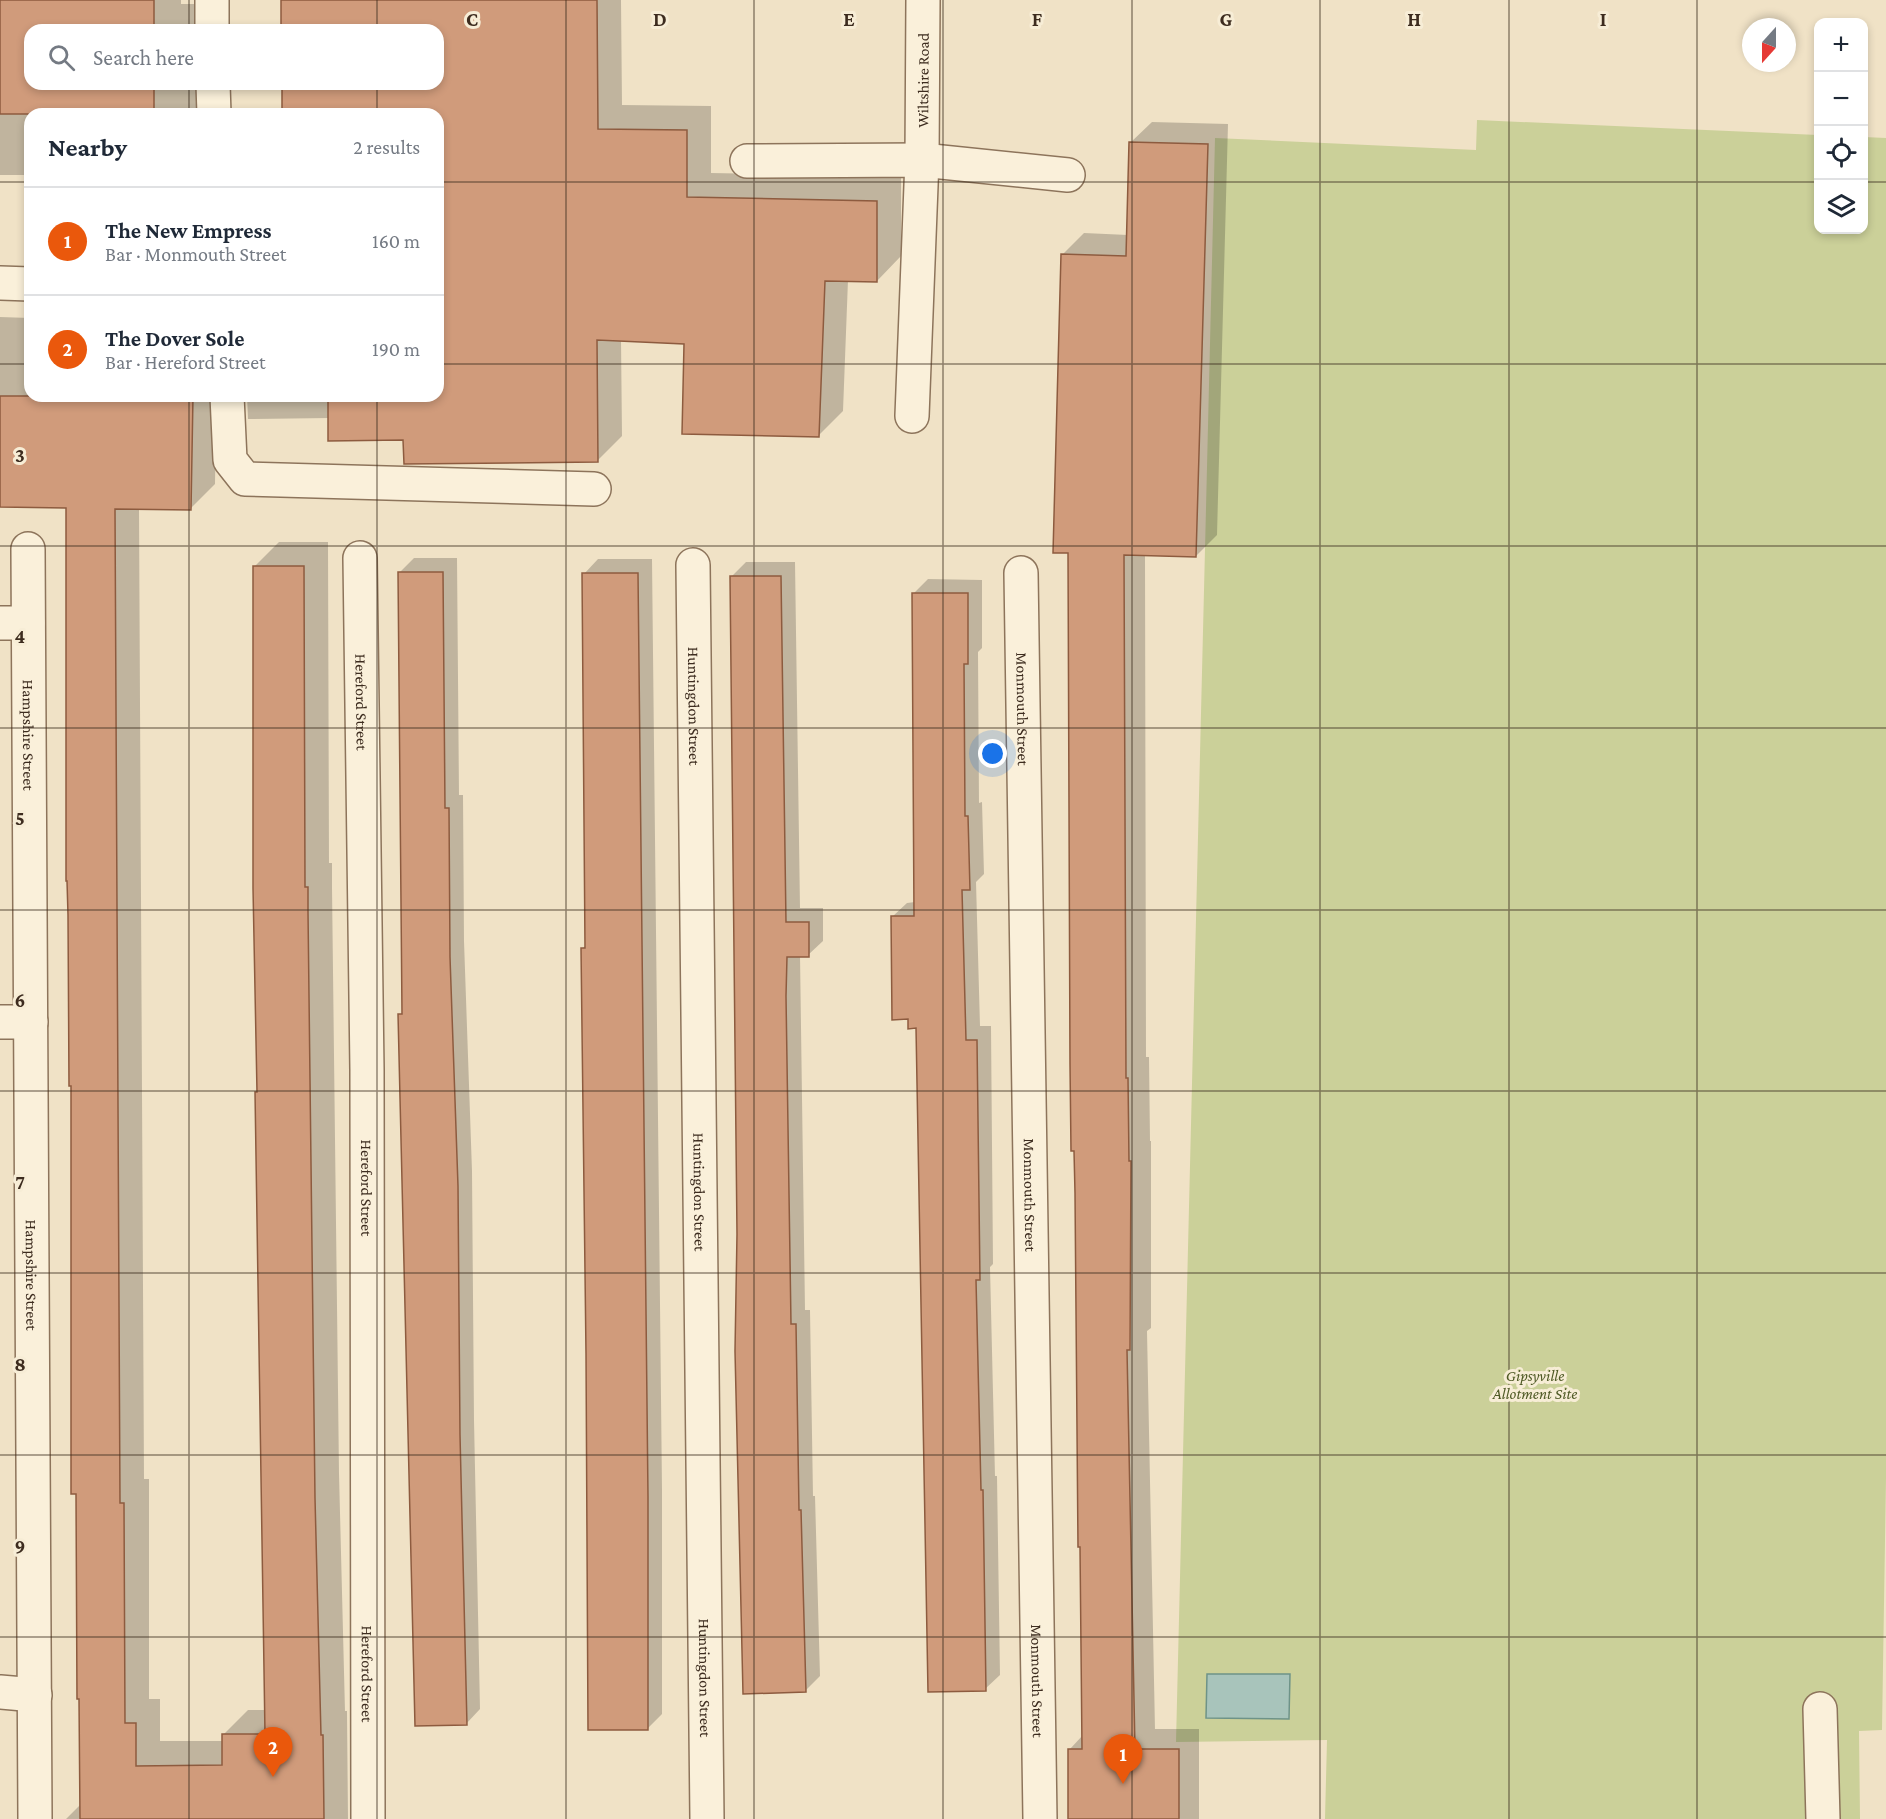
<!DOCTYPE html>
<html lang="en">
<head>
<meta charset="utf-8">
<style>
	:root { --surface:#fff; --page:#f6f6f7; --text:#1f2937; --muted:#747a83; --line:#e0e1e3; --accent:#ea580c }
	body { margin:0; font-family:"Crimson Pro",serif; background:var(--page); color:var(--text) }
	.controls { position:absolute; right:18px; top:18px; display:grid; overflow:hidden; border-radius:12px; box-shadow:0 3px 9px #0003 }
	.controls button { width:54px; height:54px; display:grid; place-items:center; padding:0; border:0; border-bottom:2px solid var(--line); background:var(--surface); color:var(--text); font:30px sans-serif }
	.compass { position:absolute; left:1742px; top:18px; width:54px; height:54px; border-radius:50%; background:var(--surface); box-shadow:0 3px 9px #0003; rotate:201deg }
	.you { position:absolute; left:993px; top:754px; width:21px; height:21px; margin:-15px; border:4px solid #fff; border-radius:50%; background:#1a73e8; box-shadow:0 0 0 9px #1a73e833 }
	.badge { display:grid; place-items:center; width:39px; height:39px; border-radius:50%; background:var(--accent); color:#fff; font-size:20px; font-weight:700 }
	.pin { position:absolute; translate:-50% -50px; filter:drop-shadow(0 2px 3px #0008) }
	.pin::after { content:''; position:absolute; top:32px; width:21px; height:18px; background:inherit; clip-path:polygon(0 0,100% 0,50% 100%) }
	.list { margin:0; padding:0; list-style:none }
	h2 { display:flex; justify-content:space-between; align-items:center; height:78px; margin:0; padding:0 24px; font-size:26px }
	h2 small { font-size:20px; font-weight:400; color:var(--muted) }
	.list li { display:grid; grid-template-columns:39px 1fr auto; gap:18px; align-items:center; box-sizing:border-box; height:108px; padding:0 24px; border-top:2px solid var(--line) }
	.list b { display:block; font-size:22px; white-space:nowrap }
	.list p { margin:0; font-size:20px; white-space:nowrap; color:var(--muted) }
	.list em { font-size:20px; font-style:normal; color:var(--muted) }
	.icon { flex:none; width:33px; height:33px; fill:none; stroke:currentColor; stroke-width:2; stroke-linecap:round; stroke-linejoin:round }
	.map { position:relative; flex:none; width:1886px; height:1819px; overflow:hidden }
	.search { position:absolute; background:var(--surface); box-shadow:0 3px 9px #0003; left:24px; top:24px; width:420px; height:66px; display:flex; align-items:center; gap:15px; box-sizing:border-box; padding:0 21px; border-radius:18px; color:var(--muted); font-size:22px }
	.panel { position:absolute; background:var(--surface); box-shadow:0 3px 9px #0003; left:24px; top:108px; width:420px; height:294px; border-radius:18px }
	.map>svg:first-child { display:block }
	.green { fill:#cbd099 }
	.water { fill:#a8c4bb; stroke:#6e9388; stroke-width:1.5 }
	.shadow { fill:#0003 }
	.building { fill:#d09b7b; stroke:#8d5b3f; stroke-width:1.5 }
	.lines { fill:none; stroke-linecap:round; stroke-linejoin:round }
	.minor-casing { stroke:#8d745b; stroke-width:36 }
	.minor { stroke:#faf0da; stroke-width:33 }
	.grid { fill:none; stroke:#3d2c1f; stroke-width:1.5; stroke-opacity:0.55 }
	.labels { text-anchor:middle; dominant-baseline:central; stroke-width:6; stroke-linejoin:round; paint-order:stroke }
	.street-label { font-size:16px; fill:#3d2c1f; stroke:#f7edd6 }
	.park-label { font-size:16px; font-style:italic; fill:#4f5a25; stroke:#f7edd6 }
	.grid-label { font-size:20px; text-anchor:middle; font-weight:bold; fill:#3d2c1f; stroke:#f7edd6; stroke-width:6; stroke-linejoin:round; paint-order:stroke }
</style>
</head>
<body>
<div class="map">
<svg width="1886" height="1819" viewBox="0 0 1886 1819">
	<rect width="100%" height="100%" fill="#f0e2c6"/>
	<polygon class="green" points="1477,120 1818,135 1818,230 1864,230 1864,137 1886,138 1886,1478 1882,1730 1859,1731 1860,1819 1325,1819 1327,1740 1176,1742 1215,138 1476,150"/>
	<polygon class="water" points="1207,1674 1290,1674 1289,1719 1206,1718"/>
	<g class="shadow">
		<polygon points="0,0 181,0 181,4 214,4 214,30 30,30 30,84 214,84 214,114 30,114 30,175 0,175"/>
		<polygon points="283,0 621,0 622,105 711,106 711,173 901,177 901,256 877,281 848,280 843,411 818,436 686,342 621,339 622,436 597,461 405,438 330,418 248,419 247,396 438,396 438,114 283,114 283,84 438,84 438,30 283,30"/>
		<polygon points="1152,122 1228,124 1217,535 1196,556 1145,554 1146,1057 1149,1057 1150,1141 1151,1141 1151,1328 1147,1331 1155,1729 1199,1729 1199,1819 1070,1819 1070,1749 1083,1735 1069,552 1063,254 1084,233 1128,235 1130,143"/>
		<polygon points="0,317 30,318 30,396 232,396 216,412 215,484 190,509 139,508 144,1479 149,1479 149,1699 160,1699 160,1741 224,1741 224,1734 248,1710 267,1710 256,1092 258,1090 254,567 279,542 328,542 329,863 332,863 332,887 339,1473 345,1711 347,1711 348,1819 66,1819 81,1804 67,507 0,505"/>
		<polygon points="414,558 457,558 459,795 463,795 464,941 472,1171 474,1420 480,1709 466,1724 400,1015 404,1011 399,573"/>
		<polygon points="598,559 652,559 662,1489 662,1714 647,1729 590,1562 582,949 587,944 584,574"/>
		<polygon points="746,562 795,562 800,908 823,908 823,941 808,955 800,955 805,1310 810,1310 813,1496 815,1496 820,1676 805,1691 738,1234 731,577"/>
		<polygon points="928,579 982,580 982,648 978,652 979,803 982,802 984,874 976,882 980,1026 991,1026 993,1264 990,1267 995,1476 997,1476 1000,1675 985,1689 918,1027 892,917 907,903 915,902 913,594"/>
	</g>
	<g class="building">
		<polygon points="0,0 154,0 154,30 30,30 30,84 154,84 154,114 0,114"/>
		<polygon points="281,0 597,0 598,129 687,130 687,197 877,201 877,282 825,281 819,437 682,434 684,344 597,340 598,462 404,464 403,440 328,441 328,396 438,396 438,114 282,114 282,84 438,84 438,30 281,30"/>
		<polygon points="1129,142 1208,144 1196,557 1124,555 1126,1078 1128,1078 1129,1161 1131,1161 1130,1350 1127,1350 1135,1749 1179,1749 1179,1819 1068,1819 1068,1749 1082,1749 1080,1547 1078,1547 1075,1193 1074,1151 1071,1151 1070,1064 1068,553 1053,553 1061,254 1126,256"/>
		<polygon points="0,396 193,396 191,510 115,509 120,1503 124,1503 125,1723 136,1723 136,1766 222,1765 222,1734 265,1734 255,1092 257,1092 253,888 253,566 304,566 305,887 308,887 308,912 315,1498 321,1735 323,1735 324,1819 80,1819 79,1699 77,1699 76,1494 71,1494 71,1086 69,1086 68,915 67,881 66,881 66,508 0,507"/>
		<polygon points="398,572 443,572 445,808 449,808 450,957 458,1186 460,1435 467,1725 415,1726 398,1014 402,1014"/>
		<polygon points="582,573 638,573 648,1496 648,1730 588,1730 586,1353 581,948 585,948"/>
		<polygon points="730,576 781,576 786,922 809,922 809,957 787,957 786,996 791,1324 796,1324 799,1510 801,1510 806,1692 743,1694 735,1351 737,1234"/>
		<polygon points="912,593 968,593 968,664 964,664 965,816 968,816 970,890 962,890 966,1040 977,1040 980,1280 976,1280 981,1490 983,1490 986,1691 928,1692 916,1028 908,1029 908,1019 892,1020 891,916 914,916"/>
	</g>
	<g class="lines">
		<defs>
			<g id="minor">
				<polyline points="212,0 212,30"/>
				<polyline points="213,84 214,114"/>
				<polyline points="747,161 922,160 1068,175"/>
				<polyline points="0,283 30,284"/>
				<polyline points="227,396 230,460 245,479 594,489"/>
				<path id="s1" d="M912,416L922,160L923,0"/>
				<path id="s2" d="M28,549L35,1819"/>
				<path id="s3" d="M360,558L367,1070L368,1819"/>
				<path id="s4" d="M693,565L707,1819"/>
				<path id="s5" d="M1021,573L1040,1819"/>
				<polyline points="0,623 28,623"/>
				<polyline points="0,1022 31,1022"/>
				<polyline points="0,1692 35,1695"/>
				<polyline points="1820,1709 1823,1819"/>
			</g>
		</defs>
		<use href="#minor" class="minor-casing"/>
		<use href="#minor" class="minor"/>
	</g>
	<path class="grid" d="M189,0V30M377,0V30M566,0V1819M754,0V1819M943,0V1819M1132,0V1819M1320,0V1819M1509,0V1819M1697,0V1819M189,84V114M377,84V114M0,182H30M438,182H1818M1864,182H1886M0,364H30M438,364H1886M189,396V1819M377,396V1819M0,546H1886M0,728H1886M0,910H1886M0,1091H1886M0,1273H1886M0,1455H1886M0,1637H1886"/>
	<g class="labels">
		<g class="street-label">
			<text stroke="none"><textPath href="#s1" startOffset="336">Wiltshire Road</textPath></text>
			<text stroke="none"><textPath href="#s3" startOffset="144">Hereford Street</textPath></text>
			<text stroke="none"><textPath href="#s4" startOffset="141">Huntingdon Street</textPath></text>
			<text stroke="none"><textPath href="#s5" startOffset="136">Monmouth Street</textPath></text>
			<text stroke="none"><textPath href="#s2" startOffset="186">Hampshire Street</textPath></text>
			<text stroke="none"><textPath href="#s3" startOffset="630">Hereford Street</textPath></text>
			<text stroke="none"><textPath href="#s4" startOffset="627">Huntingdon Street</textPath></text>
			<text stroke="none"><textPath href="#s5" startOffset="622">Monmouth Street</textPath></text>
			<text stroke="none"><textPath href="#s2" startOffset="726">Hampshire Street</textPath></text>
			<text stroke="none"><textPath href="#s3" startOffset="1116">Hereford Street</textPath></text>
			<text stroke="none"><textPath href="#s4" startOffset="1113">Huntingdon Street</textPath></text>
			<text stroke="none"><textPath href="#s5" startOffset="1108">Monmouth Street</textPath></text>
		</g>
		<g class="park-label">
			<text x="1535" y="1375">Gipsyville<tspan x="1535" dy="18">Allotment Site</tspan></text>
		</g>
	</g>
	<g class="grid-label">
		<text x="472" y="26">C</text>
		<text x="660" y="26">D</text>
		<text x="849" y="26">E</text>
		<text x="1037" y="26">F</text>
		<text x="1226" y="26">G</text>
		<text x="1414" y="26">H</text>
		<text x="1603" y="26">I</text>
		<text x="20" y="462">3</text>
		<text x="20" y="643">4</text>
		<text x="20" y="825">5</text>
		<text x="20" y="1007">6</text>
		<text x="20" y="1189">7</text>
		<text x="20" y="1371">8</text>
		<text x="20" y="1553">9</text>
	</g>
</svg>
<div class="controls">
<button>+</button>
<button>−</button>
<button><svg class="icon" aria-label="locate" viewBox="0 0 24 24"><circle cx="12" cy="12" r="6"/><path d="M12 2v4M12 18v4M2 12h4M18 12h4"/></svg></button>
<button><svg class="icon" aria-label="layers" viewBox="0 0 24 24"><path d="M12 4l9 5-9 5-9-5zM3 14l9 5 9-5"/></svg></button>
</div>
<svg class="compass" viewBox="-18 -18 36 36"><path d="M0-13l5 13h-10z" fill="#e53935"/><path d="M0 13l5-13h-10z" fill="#747a83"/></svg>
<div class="you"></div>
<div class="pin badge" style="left:1123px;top:1784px">1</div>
<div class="pin badge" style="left:273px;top:1777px">2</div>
<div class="search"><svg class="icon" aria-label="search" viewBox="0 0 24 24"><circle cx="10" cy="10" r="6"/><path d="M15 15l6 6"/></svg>Search here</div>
<section class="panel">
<h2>Nearby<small>2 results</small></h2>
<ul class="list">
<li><span class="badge">1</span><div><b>The New Empress</b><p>Bar · Monmouth Street</p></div><em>160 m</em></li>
<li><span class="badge">2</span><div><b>The Dover Sole</b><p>Bar · Hereford Street</p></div><em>190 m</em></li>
</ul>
</section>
</div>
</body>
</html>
